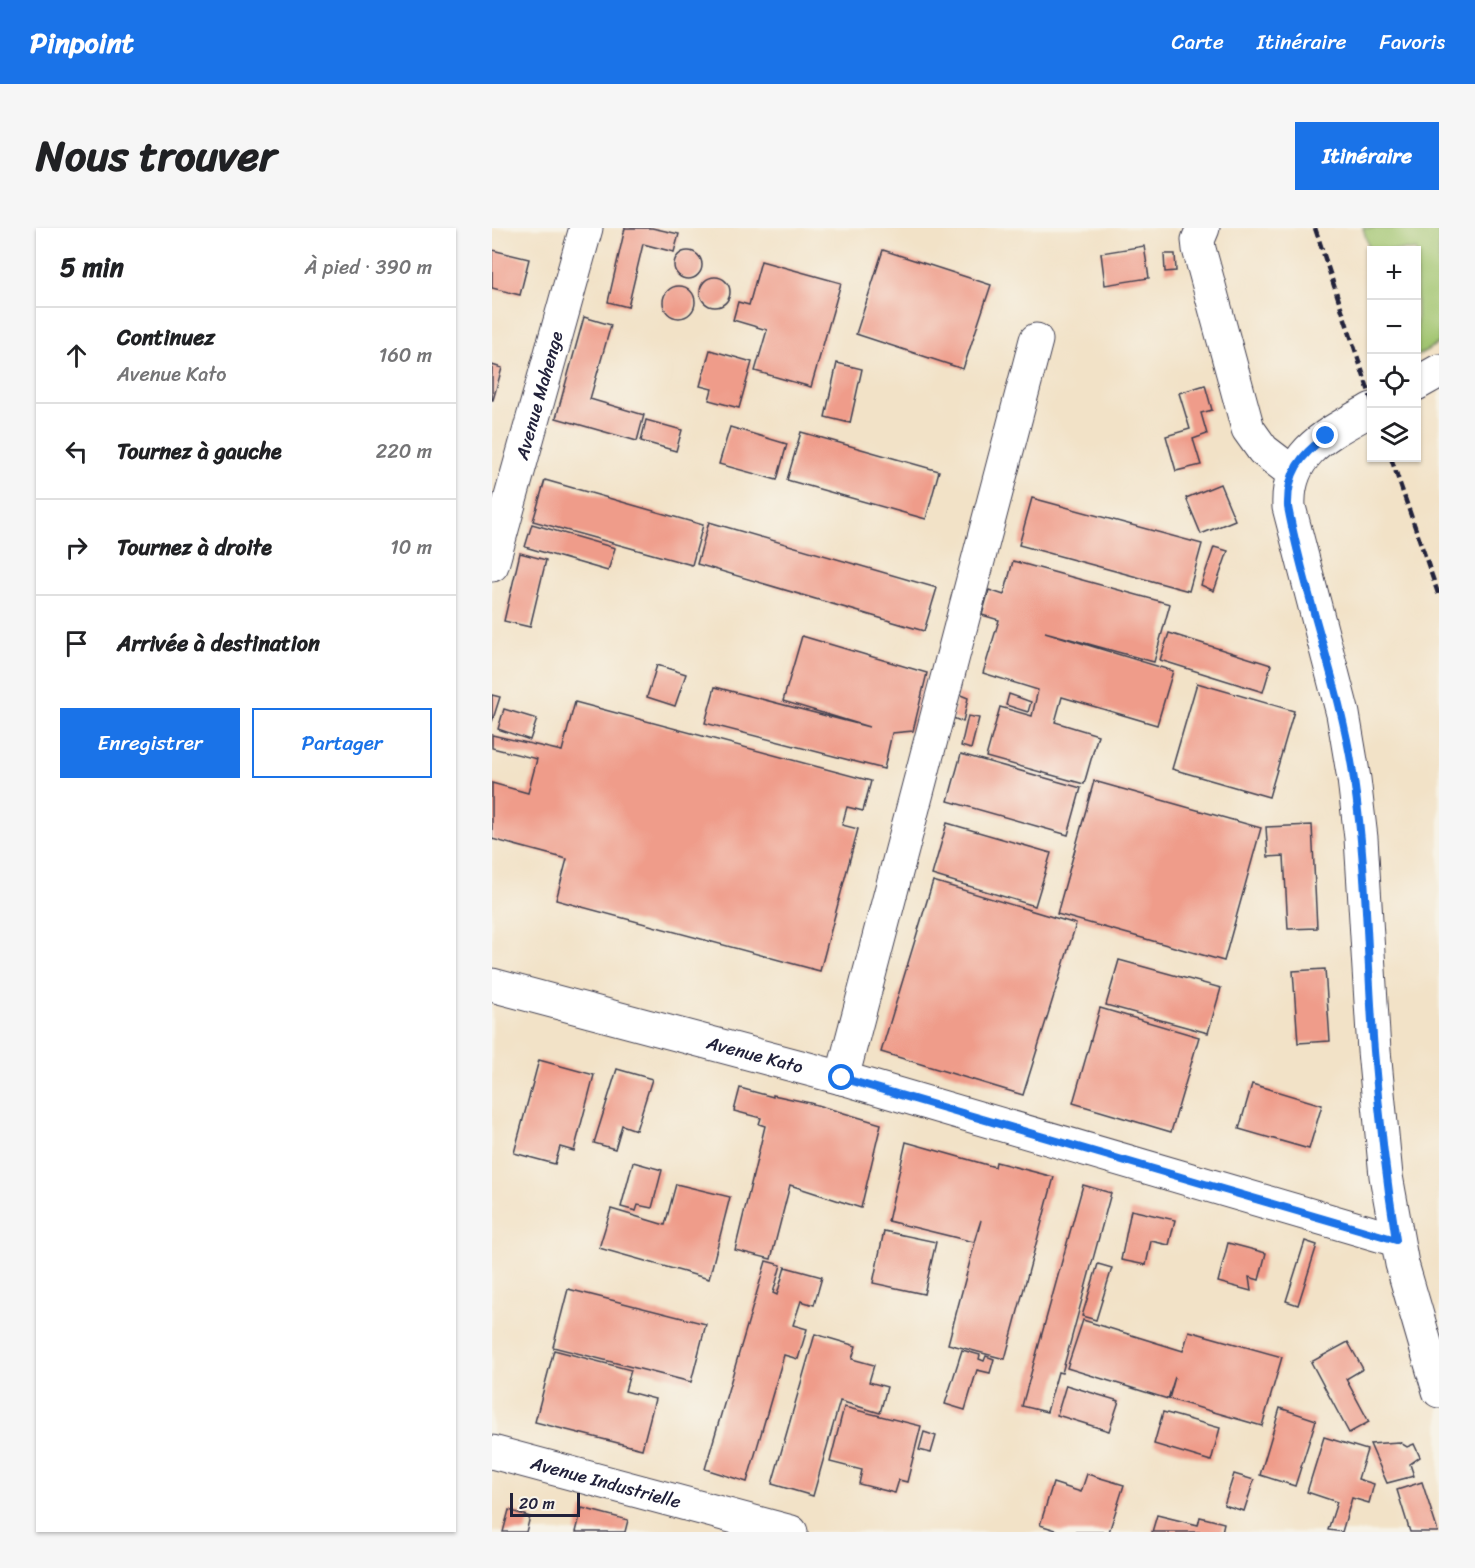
<!DOCTYPE html>
<html lang="fr">
<head>
<meta charset="utf-8">
<style>
	:root { --surface:#fff; --page:#f6f6f6; --text:#202124; --muted:#757577; --line:#e0e0e0; --accent:#1a73e8 }
	body { margin:0; font-family:Sriracha,sans-serif; background:var(--page); color:var(--text) }
	.controls { position:absolute; right:18px; top:18px; display:grid; overflow:hidden; border-radius:0px; box-shadow:0 2px 4px #0004 }
	.controls button { width:54px; height:54px; display:grid; place-items:center; padding:0; border:0; border-bottom:2px solid var(--line); background:var(--surface); color:var(--text); font:30px sans-serif }
	.scale { position:absolute; left:18px; bottom:15px; width:70px; box-sizing:border-box; padding-left:6px; border:3px solid #22223b; border-top:0; font-size:16px; line-height:21px; white-space:nowrap; color:#22223b; -webkit-text-stroke:4px #f7f3e8; paint-order:stroke }
	.stop { position:absolute; width:18px; height:18px; margin:-14px; border:4px solid #1a73e8; border-radius:50%; background:#fff }
	.stop.end { background:#1a73e8; border-color:#fff; box-shadow:0 2px 6px #0008 }
	.list { margin:0; padding:0; list-style:none }
	h2 { display:flex; justify-content:space-between; align-items:center; height:78px; margin:0; padding:0 24px; font-size:26px }
	h2 small { font-size:20px; font-weight:400; color:var(--muted) }
	.list li { display:grid; grid-template-columns:39px 1fr auto; gap:18px; align-items:center; box-sizing:border-box; height:96px; padding:0 24px; border-top:2px solid var(--line) }
	.list b { display:block; font-size:22px; white-space:nowrap }
	.list p { margin:0; font-size:20px; white-space:nowrap; color:var(--muted) }
	.list em { font-size:20px; font-style:normal; color:var(--muted) }
	.actions { display:flex; gap:12px; padding:18px 24px }
	.actions a { flex:1; padding:14px 0; border:2px solid var(--accent); border-radius:0px; text-align:center; font-size:21px; color:var(--accent) }
	.actions .main { background:var(--accent); color:#fff }
	.icon { flex:none; width:33px; height:33px; fill:none; stroke:currentColor; stroke-width:2; stroke-linecap:round; stroke-linejoin:round }
	.map { position:relative; flex:none; width:947px; height:1304px; overflow:hidden; border-radius:0px }
	header { display:flex; align-items:center; gap:36px; box-sizing:border-box; height:84px; padding:0 30px; background:var(--accent); color:#fff }
	header strong { font-size:28px }
	nav { display:flex; gap:33px; margin-inline-start:auto; font-size:21px }
	.intro { display:flex; align-items:center; justify-content:space-between; box-sizing:border-box; height:144px; padding:0 36px }
	h1 { margin:0; font-size:42px }
	.button { padding:15px 27px; border-radius:0px; background:var(--accent); color:#fff; font-size:21px; font-weight:700 }
	main { display:flex; gap:36px; padding:0 36px }
	aside { flex:1; background:var(--surface); border-radius:0px; box-shadow:0 2px 4px #0004 }
	.map>svg:first-child { display:block }
	.green { fill:#a1c570; stroke:#627456; stroke-width:1.5 }
	.building { fill:#ef9c8a }
	.lines { fill:none; stroke-linecap:round; stroke-linejoin:round }
	.minor-casing { stroke:#413f50; stroke-width:35 }
	.minor { stroke:#fff; stroke-width:33 }
	.rail { stroke:#22223b; stroke-width:4.5; stroke-dasharray:9 4.5; stroke-linecap:butt }
	.route { stroke:#1a73e8; stroke-width:8 }
	.labels { text-anchor:middle; dominant-baseline:central; stroke-width:4.5; stroke-linejoin:round; paint-order:stroke }
	.street-label { font-size:18px; fill:#22223b; stroke:#f7f3e8 }
</style>
</head>
<body>
<header>
<strong>Pinpoint</strong>
<nav><a>Carte</a><a>Itinéraire</a><a>Favoris</a></nav>
</header>
<div class="intro"><h1>Nous trouver</h1><a class="button">Itinéraire</a></div>
<main>
<aside>
<h2>5 min<small>À pied · 390 m</small></h2>
<ul class="list">
<li><svg class="icon" aria-label="ahead" viewBox="0 0 24 24"><path d="M12 20V5M6 11l6-6 6 6"/></svg><div><b>Continuez</b><p>Avenue Kato</p></div><em>160 m</em></li>
<li><svg class="icon" aria-label="left" viewBox="0 0 24 24"><path d="M17 20v-9H6M10 6l-5 5 5 5"/></svg><div><b>Tournez à gauche</b></div><em>220 m</em></li>
<li><svg class="icon" aria-label="right" viewBox="0 0 24 24"><path d="M7 20v-9h11M14 6l5 5-5 5"/></svg><div><b>Tournez à droite</b></div><em>10 m</em></li>
<li><svg class="icon" aria-label="arrive" viewBox="0 0 24 24"><path d="M6 21V4h12l-3 4 3 4H6"/></svg><div><b>Arrivée à destination</b></div></li>
</ul>
<div class="actions"><a class="main">Enregistrer</a><a>Partager</a></div>
</aside>
<div class="map">
<svg width="947" height="1304" viewBox="0 0 947 1304">
	<rect width="100%" height="100%" fill="#f7f3e8"/>
	<filter id="ink" filterUnits="userSpaceOnUse"><feTurbulence type="fractalNoise" baseFrequency=".0167" numOctaves="2"/><feDisplacementMap in="SourceGraphic" scale="12" xChannelSelector="R" yChannelSelector="G"/><feConvolveMatrix kernelMatrix="1 2 1 2 8 2 1 2 1" color-interpolation-filters="sRGB"/></filter>
	<filter id="wash" filterUnits="userSpaceOnUse"><feTurbulence type="fractalNoise" baseFrequency=".008" numOctaves="4" result="noise"/><feDisplacementMap in="SourceGraphic" scale="24" xChannelSelector="R" yChannelSelector="G"/><feGaussianBlur stdDeviation="1.35" result="paint"/><feColorMatrix in="noise" values="0 0 0 0 0 0 0 0 0 0 0 0 0 0 0 0 0 1.4 0 .05"/><feComposite in="paint" operator="in"/></filter>
	<g filter="url(#wash)">
		<rect width="100%" height="100%" fill="#f2e2c7"/>
		<polygon class="green" points="871,0 947,0 947,115 925,128 924,22 880,22 879,27"/>
		<g id="blocks">
			<g class="building">
				<polygon points="133,0 160,0 187,6 182,24 151,16 136,79 116,74"/>
				<polygon points="652,18 657,50 613,57 609,25"/>
				<polygon points="0,22 37,31 28,67 0,60"/>
				<polygon points="391,22 499,57 471,141 364,106"/>
				<circle cx="196" cy="37" r="14"/>
				<polygon points="672,26 683,26 684,43 673,44"/>
				<polygon points="269,33 349,55 319,159 263,143 275,102 241,92 246,74 257,77"/>
				<circle cx="223" cy="64" r="15"/>
				<circle cx="187" cy="74" r="16"/>
				<polygon points="92,89 119,97 98,171 152,187 145,213 64,190"/>
				<polygon points="218,122 260,134 247,180 217,172 220,161 208,158"/>
				<polygon points="345,135 370,141 358,195 333,189"/>
				<polygon points="0,137 10,140 1,172 0,172"/>
				<polygon points="713,157 720,182 709,185 715,206 701,211 709,237 684,243 674,208 698,201 687,165"/>
				<polygon points="154,192 190,202 184,223 149,213"/>
				<polygon points="238,199 295,216 285,252 227,236"/>
				<polygon points="309,204 447,243 434,291 295,252"/>
				<polygon points="53,252 211,297 200,337 41,293"/>
				<polygon points="728,256 743,292 709,306 694,270"/>
				<polygon points="540,270 710,316 697,363 527,317"/>
				<polygon points="217,294 445,360 432,403 205,336"/>
				<polygon points="40,296 123,320 116,343 33,319"/>
				<polygon points="722,319 736,323 722,363 709,357"/>
				<polygon points="28,325 54,332 38,399 12,393"/>
				<polygon points="521,333 678,376 662,434 553,404 681,443 665,497 570,469 563,494 606,507 592,556 494,529 508,479 540,488 546,462 491,445 507,392 490,387 497,362 512,367"/>
				<polygon points="677,405 779,437 771,464 668,432"/>
				<polygon points="310,408 435,445 421,503 400,505 392,541 213,495 223,459 377,499 291,473"/>
				<polygon points="165,437 194,446 183,478 155,469"/>
				<polygon points="705,455 802,483 777,569 680,541"/>
				<polygon points="466,466 476,470 471,494 461,490"/>
				<polygon points="517,466 539,474 536,484 514,477"/>
				<polygon points="0,467 8,469 0,494"/>
				<polygon points="83,474 379,553 371,583 355,579 350,597 366,601 328,743 64,672 75,631 0,611 0,555 36,565 45,531 0,520 0,507 70,523"/>
				<polygon points="12,481 45,491 38,512 6,501"/>
				<polygon points="476,488 487,490 479,521 469,518"/>
				<polygon points="469,526 589,560 576,607 456,573"/>
				<polygon points="602,553 769,600 732,733 565,686"/>
				<polygon points="455,595 559,625 543,678 440,647"/>
				<polygon points="820,597 825,700 796,701 792,628 776,629 774,599"/>
				<polygon points="441,653 584,696 531,867 389,824"/>
				<polygon points="627,732 729,760 716,805 614,777"/>
				<polygon points="833,741 838,813 806,815 801,743"/>
				<polygon points="608,780 707,809 679,904 581,875"/>
				<polygon points="47,832 102,847 82,923 68,919 63,936 22,925"/>
				<polygon points="125,841 160,851 144,902 130,897 123,921 102,915"/>
				<polygon points="760,856 830,877 817,921 747,901"/>
				<polygon points="248,860 281,869 281,867 318,875 389,896 369,980 298,957 279,1031 243,1022 273,898 267,896 269,890 242,883"/>
				<polygon points="414,914 503,939 504,934 562,949 513,1131 456,1116 489,992 482,1014 396,993"/>
				<polygon points="141,934 170,942 160,980 146,977 144,983 129,979"/>
				<polygon points="184,956 238,969 217,1051 107,1020 119,981 173,997"/>
				<polygon points="591,957 619,965 570,1145 566,1144 555,1184 530,1178"/>
				<polygon points="639,982 683,992 677,1017 659,1013 654,1037 629,1032"/>
				<polygon points="392,1003 444,1014 432,1066 381,1055"/>
				<polygon points="813,1013 825,1017 806,1077 794,1073"/>
				<polygon points="736,1015 774,1025 767,1052 757,1049 759,1063 726,1054"/>
				<polygon points="274,1033 289,1037 281,1065 285,1067 293,1039 330,1049 322,1077 309,1073 301,1097 315,1101 306,1131 292,1127 255,1254 213,1241"/>
				<polygon points="606,1036 620,1040 604,1092 590,1088"/>
				<polygon points="76,1061 214,1096 199,1154 61,1119"/>
				<polygon points="591,1092 691,1123 697,1103 790,1129 770,1198 677,1171 683,1149 676,1171 575,1140"/>
				<polygon points="323,1106 364,1118 360,1131 382,1137 377,1154 395,1159 388,1185 348,1173 321,1268 280,1256"/>
				<polygon points="856,1114 871,1141 854,1151 877,1194 857,1205 819,1134"/>
				<polygon points="62,1122 139,1142 133,1163 163,1171 150,1221 43,1194"/>
				<polygon points="470,1122 488,1127 487,1131 492,1133 494,1128 502,1131 498,1145 485,1142 473,1182 453,1176"/>
				<polygon points="574,1157 627,1173 617,1203 565,1187"/>
				<polygon points="352,1179 429,1198 415,1254 407,1252 403,1265 367,1256 370,1242 338,1234"/>
				<polygon points="788,1180 824,1192 803,1258 768,1247"/>
				<polygon points="671,1184 728,1200 719,1233 662,1216"/>
				<polygon points="432,1204 444,1208 439,1225 427,1222"/>
				<polygon points="832,1209 875,1222 866,1251 882,1256 877,1275 860,1270 850,1304 836,1302 845,1274 815,1264"/>
				<polygon points="907,1214 915,1219 922,1216 928,1229 918,1236 922,1248 895,1255 878,1216"/>
				<polygon points="595,1246 632,1257 617,1304 570,1304 548,1297 561,1255 589,1264"/>
				<polygon points="742,1246 762,1252 752,1283 732,1277"/>
				<polygon points="930,1254 946,1304 918,1304 905,1262"/>
				<polygon points="90,1280 136,1292 133,1304 84,1304"/>
				<polygon points="17,1282 38,1289 34,1304 11,1304"/>
				<polygon points="665,1287 706,1297 708,1289 732,1295 730,1304 660,1304"/>
			</g>
		</g>
	</g>
	<g filter="url(#ink)">
		<use href="#blocks" fill-opacity="0" stroke="#413f50" stroke-width="1.5"/>
		<g class="lines">
			<defs>
				<g id="minor">
					<polyline points="711,0 706,12 707,21 756,201 771,222 801,245"/>
					<polyline points="924,156 947,143"/>
					<path d="M880,181C838,205 794,223 797,279L851,486L862,551L869,610L882,823L894,948L910,1036L947,1163"/>
					<path id="s1" d="M0,337L94,0"/>
					<path id="s2" d="M0,757L350,850L904,1012"/>
					<polyline points="350,850 544,112"/>
					<path id="s3" d="M0,1224L299,1304"/>
				</g>
			</defs>
			<use href="#minor" class="minor-casing"/>
			<use href="#minor" class="minor"/>
			<g class="rail">
				<polyline points="823,0 880,173"/>
				<polyline points="899,230 947,368"/>
			</g>
		</g>
	</g>
	<g class="lines" filter="url(#ink)">
		<path class="route" d="M350,850L904,1012C894,949 887,886 882,823C875,732 875,641 862,552C849,459 813,371 796,279C795,244 808,228 834,208"/>
	</g>
	<g class="labels">
		<g class="street-label">
			<text stroke="none"><textPath href="#s1" startOffset="176">Avenue Mahenge</textPath></text>
			<text stroke="none"><textPath href="#s2" startOffset="272">Avenue Kato</textPath></text>
			<text stroke="none"><textPath href="#s3" startOffset="118">Avenue Industrielle</textPath></text>
		</g>
	</g>
</svg>
<div class="controls">
<button>+</button>
<button>−</button>
<button><svg class="icon" aria-label="locate" viewBox="0 0 24 24"><circle cx="12" cy="12" r="6"/><path d="M12 2v4M12 18v4M2 12h4M18 12h4"/></svg></button>
<button><svg class="icon" aria-label="layers" viewBox="0 0 24 24"><path d="M12 4l9 5-9 5-9-5zM3 14l9 5 9-5"/></svg></button>
</div>
<div class="scale">20 m</div>
<div class="stop" style="left:350px;top:850px"></div>
<div class="stop end" style="left:834px;top:208px"></div>
</div>
</main>
</body>
</html>
